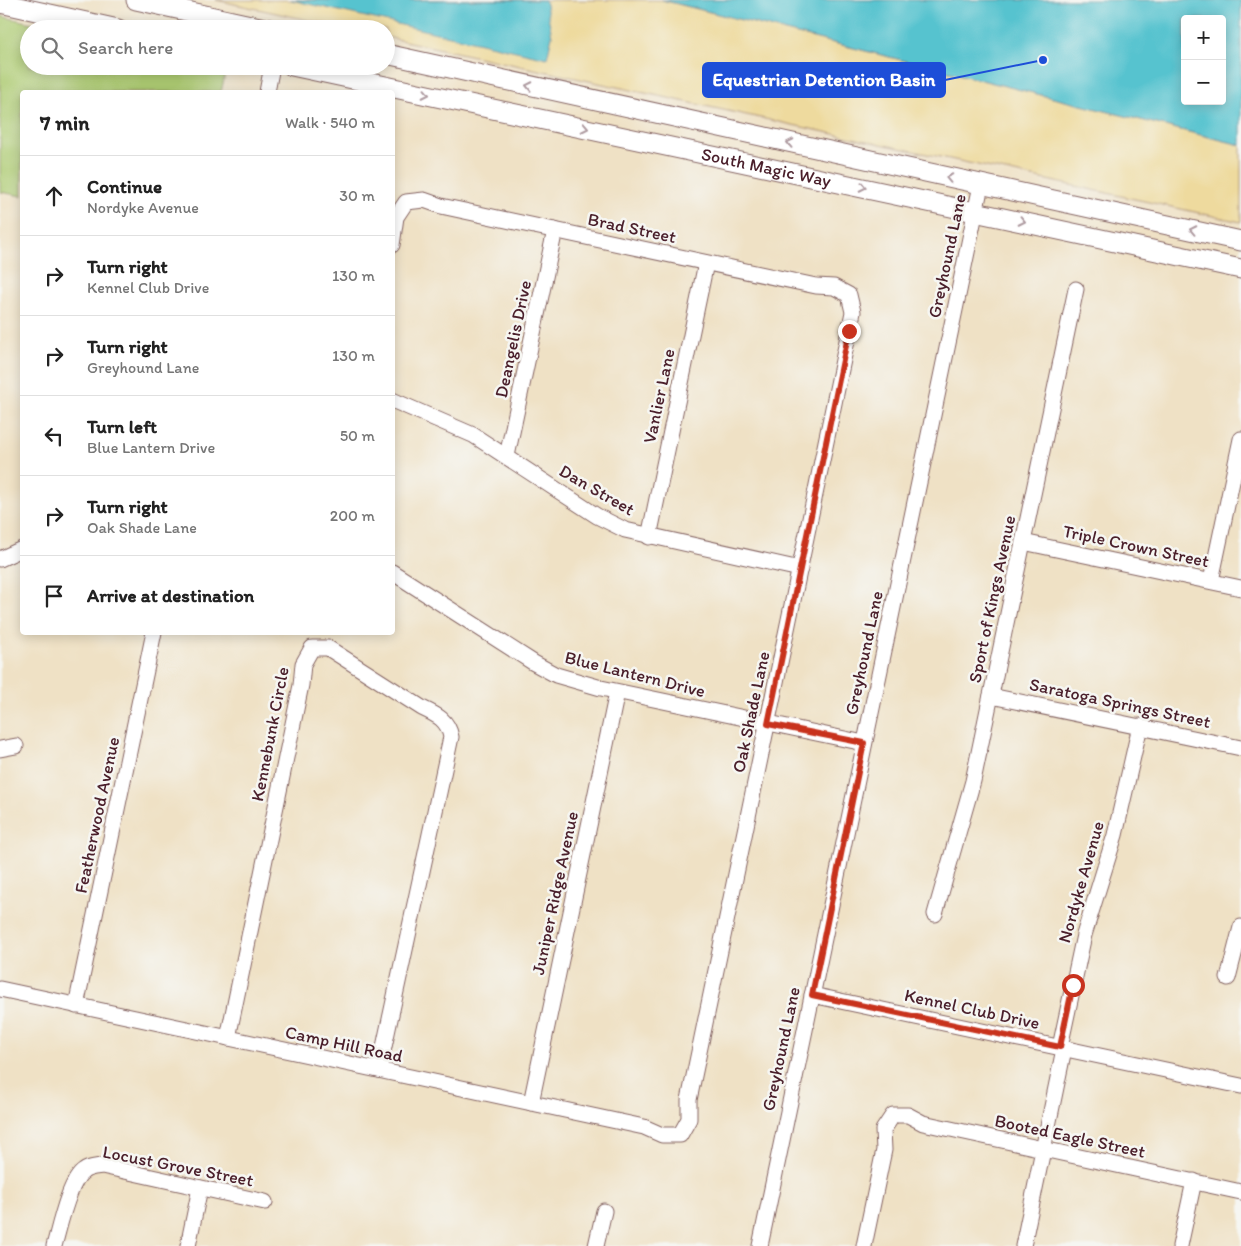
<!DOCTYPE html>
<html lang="en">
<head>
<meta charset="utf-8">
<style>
	:root { --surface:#fff; --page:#f6f6f6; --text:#222; --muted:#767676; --line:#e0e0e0 }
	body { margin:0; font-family:Itim,sans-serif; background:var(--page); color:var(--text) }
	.controls { position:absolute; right:15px; top:15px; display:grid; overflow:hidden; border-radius:5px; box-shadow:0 2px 12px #0003 }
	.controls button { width:45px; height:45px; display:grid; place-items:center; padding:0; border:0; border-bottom:1px solid var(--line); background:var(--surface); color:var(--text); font:25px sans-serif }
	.stop { position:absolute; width:15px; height:15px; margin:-11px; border:4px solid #c8321e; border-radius:50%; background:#fff }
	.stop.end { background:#c8321e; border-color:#fff; box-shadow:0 1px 5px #0008 }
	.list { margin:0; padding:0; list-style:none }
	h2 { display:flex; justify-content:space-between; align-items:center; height:65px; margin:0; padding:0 20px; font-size:21px }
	h2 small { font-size:16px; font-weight:400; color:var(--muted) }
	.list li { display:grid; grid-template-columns:32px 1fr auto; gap:15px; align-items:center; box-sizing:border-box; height:80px; padding:0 20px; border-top:1px solid var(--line) }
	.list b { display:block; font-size:19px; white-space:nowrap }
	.list p { margin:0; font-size:16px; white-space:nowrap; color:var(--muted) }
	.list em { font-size:16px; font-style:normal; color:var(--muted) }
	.icon { flex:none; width:28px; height:28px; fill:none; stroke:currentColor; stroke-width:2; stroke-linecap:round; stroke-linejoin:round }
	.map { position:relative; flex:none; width:1241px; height:1246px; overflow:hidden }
	.search { position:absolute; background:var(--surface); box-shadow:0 2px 12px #0003; left:20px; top:20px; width:375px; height:55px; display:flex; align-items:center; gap:12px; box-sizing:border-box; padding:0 18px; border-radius:28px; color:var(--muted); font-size:19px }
	.panel { position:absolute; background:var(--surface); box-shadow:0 2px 12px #0003; left:20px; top:90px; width:375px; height:545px; border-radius:5px }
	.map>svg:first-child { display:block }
	.green { fill:#adcb72; stroke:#7c754e }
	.sand { fill:#eeda9e; stroke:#9c7c64 }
	.water { fill:#56c3cf; stroke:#50717d; fill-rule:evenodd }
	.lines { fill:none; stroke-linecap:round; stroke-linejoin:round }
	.minor-casing { stroke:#846361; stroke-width:17 }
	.tertiary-casing { stroke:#846361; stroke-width:21 }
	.minor { stroke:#fff; stroke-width:15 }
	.tertiary { stroke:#fff; stroke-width:19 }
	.oneway { stroke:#ae9aa0 }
	.route { stroke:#c8321e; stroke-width:6 }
	.labels { text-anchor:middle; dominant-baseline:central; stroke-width:5; stroke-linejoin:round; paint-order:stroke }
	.street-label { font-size:18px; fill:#4a1f2b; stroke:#f6f6f2 }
	.leader { fill:none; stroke:#1d4ed8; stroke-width:2 }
	.callout-dot { fill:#1d4ed8; stroke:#f6f6f2; stroke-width:2 }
	.callout { fill:#1d4ed8; stroke:#1d4ed8; stroke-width:2 }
	.callout-label { font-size:19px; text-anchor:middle; font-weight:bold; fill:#fff }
</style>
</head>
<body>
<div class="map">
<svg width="1241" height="1246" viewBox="0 0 1241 1246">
	<rect width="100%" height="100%" fill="#f6f6f2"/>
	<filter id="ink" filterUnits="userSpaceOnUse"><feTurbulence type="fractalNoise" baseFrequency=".02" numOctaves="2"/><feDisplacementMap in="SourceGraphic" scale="10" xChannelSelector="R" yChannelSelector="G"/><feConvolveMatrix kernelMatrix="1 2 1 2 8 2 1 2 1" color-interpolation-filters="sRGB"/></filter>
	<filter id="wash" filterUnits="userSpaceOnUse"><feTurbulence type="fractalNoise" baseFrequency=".0096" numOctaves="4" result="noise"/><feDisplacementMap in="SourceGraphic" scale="20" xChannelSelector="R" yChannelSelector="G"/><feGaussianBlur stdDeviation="1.12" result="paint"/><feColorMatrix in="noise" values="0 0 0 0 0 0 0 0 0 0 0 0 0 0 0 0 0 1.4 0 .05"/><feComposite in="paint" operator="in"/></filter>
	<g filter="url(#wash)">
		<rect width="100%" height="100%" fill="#efe1c5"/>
		<polygon class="green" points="0,16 59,29 29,29 29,66 227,66 221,92 22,92 22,196 0,192"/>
		<polygon class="sand" points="216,0 662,0 1241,145 1241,222 386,37 386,29 349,29"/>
		<g class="water">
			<polygon points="291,0 545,0 552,36 547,58"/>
			<path d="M662,0H1241V145ZM1185,19H1222V101H1185Z"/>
		</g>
	</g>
	<g filter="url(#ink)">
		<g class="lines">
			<defs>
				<g id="minor">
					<polyline points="267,92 272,66"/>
					<polyline points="392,400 473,435 597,516 625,530 800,569"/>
					<polyline points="507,456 555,230"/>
					<polyline points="649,537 706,263"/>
					<polyline points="1023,542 1241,588"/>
					<polyline points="0,559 22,549"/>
					<polyline points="392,572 534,663 556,675 601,688 864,743"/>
					<polyline points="1211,581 1241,439"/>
					<polyline points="991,696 1241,748"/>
					<polyline points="0,749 16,746"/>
					<polyline points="935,914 973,781 1076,289"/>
					<polyline points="1228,978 1241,927"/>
					<polyline points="0,989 644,1127 662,1135 680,1135 689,1119 689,1100 853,312 849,295 834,287 816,286 441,206 424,200 406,202 396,217 392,245"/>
					<polyline points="812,995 1241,1086"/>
					<polyline points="76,1006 154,632"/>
					<path d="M228,1038L301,685L303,664L312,648H328L422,708C437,715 448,720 451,737L379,1070"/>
					<polyline points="1060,1047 1084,935 1115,835 1140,726"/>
					<polyline points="531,1103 617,692"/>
					<path d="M54,1246C59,1229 69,1180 84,1171C89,1167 96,1167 102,1166L265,1202"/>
					<polyline points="188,1246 200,1188"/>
					<polyline points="596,1246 604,1211"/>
					<polyline points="760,1246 981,185"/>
					<polyline points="864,1246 884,1150 883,1130 893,1115 908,1115 923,1123 1241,1192"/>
					<polyline points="1023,1246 1064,1049"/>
					<polyline points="1180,1246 1194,1181"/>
				</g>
				<g id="tertiary">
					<polyline points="136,0 269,29"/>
					<polyline points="0,3 118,29"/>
					<polyline points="386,54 1241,241"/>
					<path id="s1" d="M292,66L1241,269"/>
				</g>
			</defs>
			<use href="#minor" class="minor-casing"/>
			<use href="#tertiary" class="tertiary-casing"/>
			<use href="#minor" class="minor"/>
			<use href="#tertiary" class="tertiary"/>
		</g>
		<defs><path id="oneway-chevron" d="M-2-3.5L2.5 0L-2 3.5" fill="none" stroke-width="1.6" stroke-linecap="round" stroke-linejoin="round" transform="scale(1.25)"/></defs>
		<g class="oneway">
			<use href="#oneway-chevron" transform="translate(529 86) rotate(-168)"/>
			<use href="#oneway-chevron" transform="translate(426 94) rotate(12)"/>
			<use href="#oneway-chevron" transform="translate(585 128) rotate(12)"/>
			<use href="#oneway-chevron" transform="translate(790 143) rotate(-168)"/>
			<use href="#oneway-chevron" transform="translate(949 178) rotate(-168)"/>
			<use href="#oneway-chevron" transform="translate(863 187) rotate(12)"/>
			<use href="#oneway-chevron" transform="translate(1022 221) rotate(12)"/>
			<use href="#oneway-chevron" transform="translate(1193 230) rotate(-168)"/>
		</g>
	</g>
	<g class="lines" filter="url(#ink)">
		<polyline class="route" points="849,331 768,724 864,743 812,995 1060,1047 1073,985"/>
	</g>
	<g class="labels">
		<g class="street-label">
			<text stroke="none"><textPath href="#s1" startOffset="485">South Magic Way</textPath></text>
			<text transform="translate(632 228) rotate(12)">Brad Street</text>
			<text transform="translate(947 256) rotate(-78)">Greyhound Lane</text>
			<text transform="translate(513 339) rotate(-78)">Deangelis Drive</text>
			<text transform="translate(659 396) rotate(-78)">Vanlier Lane</text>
			<text transform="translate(597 490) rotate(30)">Dan Street</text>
			<text transform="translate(1136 546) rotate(12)">Triple Crown Street</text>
			<text transform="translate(992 599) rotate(-78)">Sport of Kings Avenue</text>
			<text transform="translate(864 653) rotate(-78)">Greyhound Lane</text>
			<text transform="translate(635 674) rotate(14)">Blue Lantern Drive</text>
			<text transform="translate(1120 703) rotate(12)">Saratoga Springs Street</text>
			<text transform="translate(751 712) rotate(-78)">Oak Shade Lane</text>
			<text transform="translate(270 734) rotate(-79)">Kennebunk Circle</text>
			<text transform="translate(97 815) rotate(-78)">Featherwood Avenue</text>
			<text transform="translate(1081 882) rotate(-74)">Nordyke Avenue</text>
			<text transform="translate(555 893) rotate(-78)">Juniper Ridge Avenue</text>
			<text transform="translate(972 1009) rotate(12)">Kennel Club Drive</text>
			<text transform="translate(344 1044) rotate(12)">Camp Hill Road</text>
			<text transform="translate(781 1049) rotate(-78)">Greyhound Lane</text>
			<text transform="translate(1070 1136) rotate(12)">Booted Eagle Street</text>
			<text transform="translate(178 1166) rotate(11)">Locust Grove Street</text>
		</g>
	</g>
	<path class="leader" d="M1043 60L945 80"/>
	<circle class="callout-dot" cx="1043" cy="60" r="5"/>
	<rect class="callout" x="703" y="63" width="242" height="34" rx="5"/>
	<g class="callout-label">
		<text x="824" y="86">Equestrian Detention Basin</text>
	</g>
</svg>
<div class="controls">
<button>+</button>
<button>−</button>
</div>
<div class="stop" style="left:1073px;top:985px"></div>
<div class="stop end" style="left:849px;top:331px"></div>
<div class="search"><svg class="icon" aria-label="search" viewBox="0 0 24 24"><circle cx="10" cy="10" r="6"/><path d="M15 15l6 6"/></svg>Search here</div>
<section class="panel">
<h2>7 min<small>Walk · 540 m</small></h2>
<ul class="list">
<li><svg class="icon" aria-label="ahead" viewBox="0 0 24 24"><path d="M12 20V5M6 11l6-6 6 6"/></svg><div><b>Continue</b><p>Nordyke Avenue</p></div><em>30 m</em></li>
<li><svg class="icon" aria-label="right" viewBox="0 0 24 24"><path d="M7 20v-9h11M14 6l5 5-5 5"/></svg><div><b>Turn right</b><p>Kennel Club Drive</p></div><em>130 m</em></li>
<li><svg class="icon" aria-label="right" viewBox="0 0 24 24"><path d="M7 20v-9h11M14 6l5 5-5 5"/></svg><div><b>Turn right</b><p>Greyhound Lane</p></div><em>130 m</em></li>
<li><svg class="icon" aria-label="left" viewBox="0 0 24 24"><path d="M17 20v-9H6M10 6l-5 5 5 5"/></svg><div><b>Turn left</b><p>Blue Lantern Drive</p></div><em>50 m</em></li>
<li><svg class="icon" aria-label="right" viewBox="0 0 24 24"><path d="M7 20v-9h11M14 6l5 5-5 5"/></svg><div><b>Turn right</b><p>Oak Shade Lane</p></div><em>200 m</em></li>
<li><svg class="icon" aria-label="arrive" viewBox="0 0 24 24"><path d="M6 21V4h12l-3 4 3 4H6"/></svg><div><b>Arrive at destination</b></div></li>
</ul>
</section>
</div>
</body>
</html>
